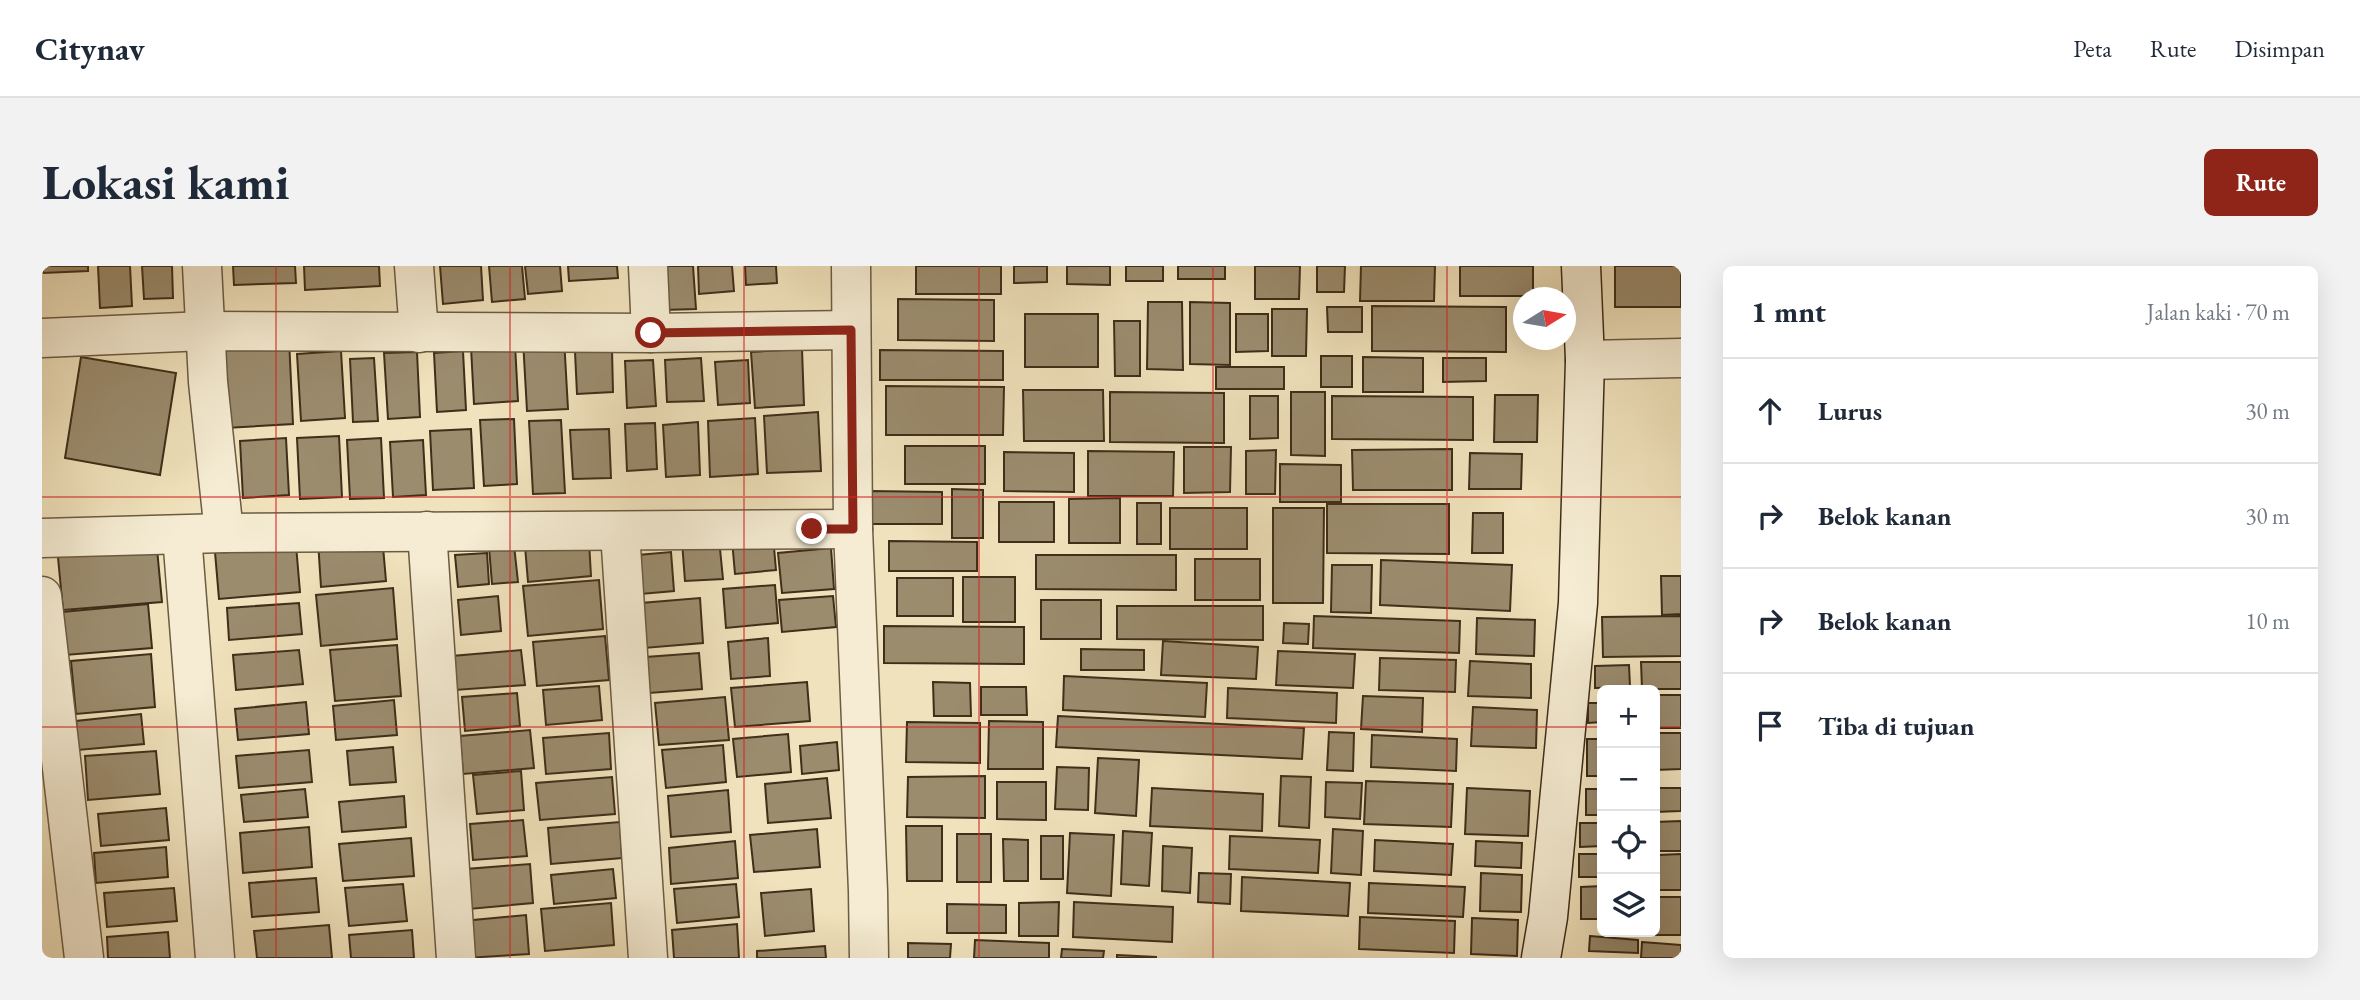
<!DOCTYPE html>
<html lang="id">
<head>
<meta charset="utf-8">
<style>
	:root { --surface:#fff; --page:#f2f2f3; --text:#1f2937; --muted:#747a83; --line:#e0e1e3; --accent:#8f2418 }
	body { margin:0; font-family:"EB Garamond",serif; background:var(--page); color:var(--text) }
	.controls { position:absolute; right:21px; bottom:21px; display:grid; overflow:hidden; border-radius:10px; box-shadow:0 7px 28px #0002 }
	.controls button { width:63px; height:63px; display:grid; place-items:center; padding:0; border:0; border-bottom:2px solid var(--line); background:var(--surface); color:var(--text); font:35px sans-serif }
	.compass { position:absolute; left:1471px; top:21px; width:63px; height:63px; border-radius:50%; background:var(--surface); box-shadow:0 7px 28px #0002; rotate:79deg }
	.stop { position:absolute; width:21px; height:21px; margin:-16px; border:5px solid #8f2418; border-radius:50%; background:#fff }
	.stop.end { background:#8f2418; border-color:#fff; box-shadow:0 2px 7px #0008 }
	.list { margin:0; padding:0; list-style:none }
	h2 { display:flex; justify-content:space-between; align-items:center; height:91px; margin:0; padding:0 28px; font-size:30px }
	h2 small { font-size:23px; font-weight:400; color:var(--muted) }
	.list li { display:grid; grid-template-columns:46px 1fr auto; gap:21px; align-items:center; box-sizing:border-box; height:105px; padding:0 28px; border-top:2px solid var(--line) }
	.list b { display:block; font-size:26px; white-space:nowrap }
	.list em { font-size:23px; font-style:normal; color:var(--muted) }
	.icon { flex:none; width:38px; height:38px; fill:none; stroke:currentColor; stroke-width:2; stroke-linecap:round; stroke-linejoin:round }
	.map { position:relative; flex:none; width:1639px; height:692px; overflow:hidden; border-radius:10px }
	header { display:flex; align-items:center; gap:42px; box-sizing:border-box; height:98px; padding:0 35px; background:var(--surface); border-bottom:2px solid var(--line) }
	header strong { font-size:33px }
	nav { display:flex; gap:38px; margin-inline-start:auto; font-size:24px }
	.intro { display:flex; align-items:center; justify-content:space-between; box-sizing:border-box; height:168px; padding:0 42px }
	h1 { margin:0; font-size:49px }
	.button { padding:18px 32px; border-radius:10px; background:var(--accent); color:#fff; font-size:24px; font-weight:700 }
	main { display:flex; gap:42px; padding:0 42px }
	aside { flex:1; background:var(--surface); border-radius:10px; box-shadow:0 7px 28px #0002 }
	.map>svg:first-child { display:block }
	.building { fill:#9b8c6e; stroke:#3f2e19; stroke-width:2 }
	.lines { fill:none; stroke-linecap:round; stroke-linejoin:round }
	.street-casing { stroke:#6b5b42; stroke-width:41 }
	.secondary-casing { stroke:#3f2e19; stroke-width:41 }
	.street { stroke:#f5ecd3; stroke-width:38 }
	.secondary { stroke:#f5ecd3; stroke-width:38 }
	.route { stroke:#8f2418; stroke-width:9 }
	.grid { fill:none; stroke:#d62828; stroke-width:2; stroke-opacity:0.55 }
</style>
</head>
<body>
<header>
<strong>Citynav</strong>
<nav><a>Peta</a><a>Rute</a><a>Disimpan</a></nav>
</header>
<div class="intro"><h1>Lokasi kami</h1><a class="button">Rute</a></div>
<main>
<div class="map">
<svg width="1639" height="692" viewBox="0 0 1639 692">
	<rect width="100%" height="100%" fill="#f0e2bc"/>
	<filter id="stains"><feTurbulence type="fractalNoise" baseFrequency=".00286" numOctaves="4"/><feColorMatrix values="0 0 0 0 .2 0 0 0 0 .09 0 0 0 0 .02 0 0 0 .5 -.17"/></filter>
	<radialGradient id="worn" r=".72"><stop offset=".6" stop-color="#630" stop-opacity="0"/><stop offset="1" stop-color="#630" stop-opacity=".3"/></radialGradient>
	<g class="building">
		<polygon points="1,0 46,0 46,5 1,7"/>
		<polygon points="56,0 88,0 90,40 58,42"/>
		<polygon points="100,0 130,0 131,32 102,33"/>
		<polygon points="191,0 253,0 254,17 192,19"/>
		<polygon points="262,0 337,0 338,20 263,24"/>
		<polygon points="398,0 439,0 441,34 401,38"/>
		<polygon points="447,0 480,0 483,33 450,36"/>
		<polygon points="483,0 518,0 520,25 486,28"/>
		<polygon points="526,0 575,0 576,12 527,15"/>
		<polygon points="618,0 651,0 654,43 621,44"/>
		<polygon points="656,0 690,0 692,25 657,28"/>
		<polygon points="703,0 734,0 735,17 704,19"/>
		<rect x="874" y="0" width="85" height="28"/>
		<polygon points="972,0 1005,0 1005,16 972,17"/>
		<polygon points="1025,0 1068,0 1068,19 1025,18"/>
		<rect x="1084" y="0" width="37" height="15"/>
		<rect x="1136" y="0" width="47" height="13"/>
		<polygon points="1213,0 1258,0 1257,33 1213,33"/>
		<polygon points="1275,0 1303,0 1302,26 1275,26"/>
		<polygon points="1319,0 1393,0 1392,35 1318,35"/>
		<rect x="1418" y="0" width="73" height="30"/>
		<rect x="1573" y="0" width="66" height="41"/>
		<polygon points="856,33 952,34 952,75 856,74"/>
		<polygon points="1106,36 1140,36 1141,104 1105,103"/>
		<polygon points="1148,36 1188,37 1188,99 1148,98"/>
		<polygon points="1330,40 1464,41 1464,86 1330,85"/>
		<polygon points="1285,41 1320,41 1320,66 1286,66"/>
		<polygon points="1230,43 1265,43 1264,90 1230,90"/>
		<rect x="983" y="48" width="73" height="53"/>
		<polygon points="1194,48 1226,48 1226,85 1194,86"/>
		<polygon points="1072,55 1098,55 1098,110 1073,110"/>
		<polygon points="522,72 526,143 485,145 481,74"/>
		<polygon points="247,73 251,158 184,162 179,76"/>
		<polygon points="473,78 476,135 432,138 429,81"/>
		<polygon points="760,83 762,139 713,142 709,86"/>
		<polygon points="570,84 571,126 535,128 533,86"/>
		<polygon points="838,84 961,85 961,114 838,114"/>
		<polygon points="299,85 303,152 259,155 255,88"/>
		<polygon points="421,85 424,144 395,146 392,87"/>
		<polygon points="375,86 378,151 346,153 342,87"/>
		<rect x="1279" y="90" width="31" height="31"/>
		<polygon points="39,91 134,107 118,209 23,192"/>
		<polygon points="1321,91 1381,92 1381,126 1321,126"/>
		<polygon points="332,92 336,155 311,156 308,93"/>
		<polygon points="659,92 662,135 625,136 623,94"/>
		<polygon points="1401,92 1444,92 1444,115 1401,116"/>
		<polygon points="611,94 614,140 585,142 583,95"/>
		<polygon points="706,94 708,137 676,139 673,96"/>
		<rect x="1174" y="101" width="68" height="22"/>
		<polygon points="844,120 962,121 961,169 844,169"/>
		<polygon points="981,124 1061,124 1062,175 982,175"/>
		<polygon points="1068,126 1182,127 1182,177 1068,176"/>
		<polygon points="1249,126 1283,126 1283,190 1249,189"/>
		<polygon points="1453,129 1496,129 1495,176 1452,176"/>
		<polygon points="1208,130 1236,130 1236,172 1208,173"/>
		<polygon points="1290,130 1431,131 1431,174 1290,173"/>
		<polygon points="776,146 779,205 725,207 722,150"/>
		<polygon points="713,152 716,208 668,211 666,155"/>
		<polygon points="472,153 475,218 442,220 438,154"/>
		<polygon points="519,154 523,227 491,228 487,155"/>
		<polygon points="656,156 658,209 624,211 621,159"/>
		<polygon points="613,157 615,203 585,205 583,158"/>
		<polygon points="429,163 432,222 391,224 388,165"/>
		<polygon points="567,163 569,212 531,213 528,164"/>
		<polygon points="297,170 300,231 258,233 255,172"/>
		<polygon points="244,172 247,229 201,232 198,175"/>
		<polygon points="339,172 342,232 308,233 305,174"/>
		<polygon points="381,174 384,229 351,231 348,176"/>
		<rect x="863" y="180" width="80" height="38"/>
		<polygon points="1142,181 1189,181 1188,226 1142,227"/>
		<polygon points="1410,183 1410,224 1311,224 1310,184"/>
		<polygon points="1234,184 1233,228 1204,228 1204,185"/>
		<polygon points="1046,185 1132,186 1131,230 1046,230"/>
		<polygon points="962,186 1032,187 1032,226 962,225"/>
		<polygon points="1428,187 1480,188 1479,223 1427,223"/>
		<polygon points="1238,198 1299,199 1299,236 1238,236"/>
		<polygon points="910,223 941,224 941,272 910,272"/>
		<polygon points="827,225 900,226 900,258 827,258"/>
		<polygon points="1078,232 1078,277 1027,277 1027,233"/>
		<rect x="957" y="236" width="55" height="40"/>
		<rect x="1095" y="237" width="24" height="41"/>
		<polygon points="1285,238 1407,238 1407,288 1285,287"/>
		<rect x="1128" y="242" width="77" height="41"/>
		<polygon points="1231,242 1282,242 1281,337 1231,337"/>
		<polygon points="1431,247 1461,247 1461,287 1430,287"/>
		<polygon points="340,269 344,315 279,321 276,275"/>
		<polygon points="731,270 734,304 693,308 690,274"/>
		<polygon points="114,272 120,336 21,344 15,281"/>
		<polygon points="677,273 681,313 643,315 640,276"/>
		<polygon points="547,275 549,310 486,316 483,280"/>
		<polygon points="847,275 935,276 935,305 847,305"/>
		<polygon points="254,279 258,326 177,333 173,286"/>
		<polygon points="472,279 476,316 450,318 447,281"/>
		<polygon points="789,282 792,323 740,327 736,287"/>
		<polygon points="629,286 632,325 599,328 596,289"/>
		<polygon points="445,287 447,318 416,321 413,289"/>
		<polygon points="994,289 1134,289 1134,324 994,323"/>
		<rect x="1153" y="293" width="65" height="41"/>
		<polygon points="1339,294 1470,299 1468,345 1338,339"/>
		<polygon points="1290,299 1330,299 1329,347 1289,346"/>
		<polygon points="1619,310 1639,310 1639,348 1620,349"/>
		<rect x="921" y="311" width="52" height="45"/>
		<rect x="855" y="312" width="56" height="38"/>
		<polygon points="557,314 561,363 486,370 481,320"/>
		<polygon points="733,319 736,357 684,362 681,323"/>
		<polygon points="351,322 355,373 279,380 274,329"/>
		<polygon points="456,330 459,365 419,369 416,334"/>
		<polygon points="791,330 794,361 740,366 737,334"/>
		<polygon points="658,332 661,377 602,382 599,337"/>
		<rect x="999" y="334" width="60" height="39"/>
		<polygon points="257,337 260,368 187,374 185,342"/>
		<polygon points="106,338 110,382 23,389 20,346"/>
		<polygon points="1075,340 1221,340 1221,374 1075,373"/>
		<polygon points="1272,350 1418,355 1417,387 1271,382"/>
		<polygon points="1639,350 1639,390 1561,391 1560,351"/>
		<polygon points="1435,352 1493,354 1492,390 1434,388"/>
		<polygon points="1242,357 1267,358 1266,378 1241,377"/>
		<polygon points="842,360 982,361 982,398 842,397"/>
		<polygon points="563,370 567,414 495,420 491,376"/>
		<polygon points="726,372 728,410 689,413 686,376"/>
		<polygon points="1121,375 1216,381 1214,413 1119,409"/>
		<polygon points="355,379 359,430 293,435 288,384"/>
		<polygon points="1039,383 1102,384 1102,404 1039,404"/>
		<polygon points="257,384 261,418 194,424 191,389"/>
		<polygon points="479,384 483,419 413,424 410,390"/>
		<polygon points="1236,385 1313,388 1311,422 1234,419"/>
		<polygon points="657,387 660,423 607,427 604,391"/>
		<polygon points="109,388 113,441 34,448 29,395"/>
		<polygon points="1338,392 1414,394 1413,426 1337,424"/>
		<polygon points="1428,395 1489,398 1489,432 1426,430"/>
		<polygon points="1599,396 1639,396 1639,423 1600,423"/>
		<polygon points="1587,399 1588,421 1553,422 1553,400"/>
		<polygon points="1022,410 1165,417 1163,451 1021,444"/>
		<polygon points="765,416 768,455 693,461 689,422"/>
		<polygon points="891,416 928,417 929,450 892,450"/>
		<polygon points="557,420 560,454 504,459 501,424"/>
		<polygon points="939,421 984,421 985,449 939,449"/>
		<polygon points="1186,422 1295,427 1294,457 1185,452"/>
		<polygon points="475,427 478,460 423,465 420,431"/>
		<rect x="1613" y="429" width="26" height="33"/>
		<polygon points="1321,430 1381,432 1380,466 1319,463"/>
		<polygon points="683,431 687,474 617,479 613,437"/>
		<polygon points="352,434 355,469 294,474 291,440"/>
		<polygon points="264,436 267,468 196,474 193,443"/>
		<polygon points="1546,437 1560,437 1560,456 1546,457"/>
		<polygon points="1431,441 1495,444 1494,482 1429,480"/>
		<polygon points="99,448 102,478 36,484 34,455"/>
		<polygon points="1016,450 1262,462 1260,493 1014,481"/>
		<polygon points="947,455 1001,456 1001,503 946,503"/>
		<polygon points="865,456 938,457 938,497 864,496"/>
		<polygon points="488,464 492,502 421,508 418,470"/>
		<polygon points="1287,466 1312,467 1311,505 1285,504"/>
		<polygon points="567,467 569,503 504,508 501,472"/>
		<polygon points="1613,467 1639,467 1639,503 1613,504"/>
		<polygon points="746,468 749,506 695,511 691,473"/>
		<polygon points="1330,469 1415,473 1414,505 1329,501"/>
		<rect x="1545" y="473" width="15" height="37"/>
		<polygon points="795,476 797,504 760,508 758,480"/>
		<polygon points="681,479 684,516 624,522 620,484"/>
		<polygon points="351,481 354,516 308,519 305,485"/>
		<polygon points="267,484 270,516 197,522 194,490"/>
		<polygon points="114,485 118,528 46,534 43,490"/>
		<polygon points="1056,492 1097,494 1094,550 1053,547"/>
		<polygon points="1015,501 1047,502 1046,544 1013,543"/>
		<polygon points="479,505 482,544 435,548 431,509"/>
		<polygon points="943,510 943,552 865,551 866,511"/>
		<polygon points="1239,510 1269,511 1267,562 1237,560"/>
		<polygon points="570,511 573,548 498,554 494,517"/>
		<polygon points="785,512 789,552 726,557 723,518"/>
		<polygon points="1324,515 1411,518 1409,561 1322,558"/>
		<polygon points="955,516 1004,516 1004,554 955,553"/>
		<polygon points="1284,516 1320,517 1318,553 1283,551"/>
		<polygon points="1110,522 1221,528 1220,565 1108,560"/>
		<polygon points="1425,522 1488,525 1486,570 1423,568"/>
		<polygon points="1613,522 1639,522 1639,545 1613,546"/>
		<polygon points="263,523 266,551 202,556 199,529"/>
		<rect x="1544" y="523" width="16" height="26"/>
		<polygon points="686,524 689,566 629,571 626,530"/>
		<polygon points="362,530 364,561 300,566 297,536"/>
		<polygon points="124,542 127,574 59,580 56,548"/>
		<polygon points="481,554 485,590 431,594 428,558"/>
		<polygon points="1639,555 1639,585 1613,585 1613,556"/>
		<polygon points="578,556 580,592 509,598 506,562"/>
		<polygon points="1538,557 1560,557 1560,580 1538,581"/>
		<polygon points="864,560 900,560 900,615 865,615"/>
		<polygon points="267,561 270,601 201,607 198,567"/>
		<polygon points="775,563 778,601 712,606 708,569"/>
		<polygon points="1291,563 1321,565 1319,609 1289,607"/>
		<polygon points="1081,565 1110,567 1107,620 1079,618"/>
		<polygon points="1028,567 1072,569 1069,630 1025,627"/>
		<rect x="915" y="568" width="34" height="48"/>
		<rect x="999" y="570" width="22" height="43"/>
		<polygon points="1188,570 1278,574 1276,607 1187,603"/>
		<polygon points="369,572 372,610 301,615 297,578"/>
		<polygon points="961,573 986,574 986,615 962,615"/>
		<polygon points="1333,574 1411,578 1409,609 1332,605"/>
		<polygon points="693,575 696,612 629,618 627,582"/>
		<polygon points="1434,575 1480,577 1479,602 1433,600"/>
		<polygon points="1121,580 1150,582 1148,627 1120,625"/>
		<polygon points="124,581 126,611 54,617 52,587"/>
		<rect x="1537" y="588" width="23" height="23"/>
		<polygon points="1639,588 1639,624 1616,624 1616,589"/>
		<polygon points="488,598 491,637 427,643 424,603"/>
		<polygon points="571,603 574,632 512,638 509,609"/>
		<polygon points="1157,607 1189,608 1188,638 1156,636"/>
		<polygon points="1439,607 1480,609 1479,646 1438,645"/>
		<polygon points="1200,611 1308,617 1306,650 1199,645"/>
		<polygon points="274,612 277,646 210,651 207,617"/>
		<polygon points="1327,617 1423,621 1421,651 1326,647"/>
		<polygon points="361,618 365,655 307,660 303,622"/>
		<polygon points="694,618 697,651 635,657 632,623"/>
		<polygon points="1560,620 1560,653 1539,653 1539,621"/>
		<polygon points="132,622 135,655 65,661 62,627"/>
		<polygon points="769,623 772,665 723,670 719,627"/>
		<polygon points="1613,631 1639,631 1639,669 1612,669"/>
		<polygon points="1017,636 1016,670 977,670 977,637"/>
		<polygon points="1032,636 1131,641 1130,676 1031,671"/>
		<polygon points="569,637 572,679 503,685 499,643"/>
		<polygon points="905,638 964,639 964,667 905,667"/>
		<polygon points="484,649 487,688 424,692 421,655"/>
		<polygon points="1318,651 1413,655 1412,687 1317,683"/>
		<polygon points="1430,652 1476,654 1475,690 1429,688"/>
		<polygon points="695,658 697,692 632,692 630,664"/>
		<polygon points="287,659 290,692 215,692 212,665"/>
		<polygon points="370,664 372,692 309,692 307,669"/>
		<polygon points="126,666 128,692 66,692 65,671"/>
		<polygon points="1548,670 1596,674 1596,687 1547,685"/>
		<polygon points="933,674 1007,677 1007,692 932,692"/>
		<polygon points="1600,676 1639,679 1639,692 1599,692"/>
		<polygon points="866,677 909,678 908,692 866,692"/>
		<polygon points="783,680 784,692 715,692 715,685"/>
		<polygon points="1020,683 1062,685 1061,692 1019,692"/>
		<polygon points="1075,689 1114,691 1114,692 1075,692"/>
	</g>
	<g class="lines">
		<defs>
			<g id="street">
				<polyline points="160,0 166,116 182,267"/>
				<polyline points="372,0 377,67"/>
				<polyline points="606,0 609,67"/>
				<polyline points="809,0 811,263 826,625 827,692"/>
				<polyline points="0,72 163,65 609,67 809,64"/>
				<polyline points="1543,94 1639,92"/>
				<polyline points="385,265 414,692"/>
				<polyline points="578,266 606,692"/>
				<polyline points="140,269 173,692"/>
				<polyline points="0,272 182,267 811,263"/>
				<polyline points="0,330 42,692"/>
			</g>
			<polyline id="secondary" points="1499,692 1506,651 1536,337 1543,94 1539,0"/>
		</defs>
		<use href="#street" class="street-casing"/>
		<use href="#secondary" class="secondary-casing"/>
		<use href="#street" class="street"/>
		<use href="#secondary" class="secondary"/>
	</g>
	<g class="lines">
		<polyline class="route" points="609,67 809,64 811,263 770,263"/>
	</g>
	<path class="grid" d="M234,0V692M468,0V692M702,0V692M937,0V692M1171,0V692M1405,0V692M0,231H1639M0,461H1560M1613,461H1639"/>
	<rect width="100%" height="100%" filter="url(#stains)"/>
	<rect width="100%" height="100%" fill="url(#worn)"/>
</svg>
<div class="controls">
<button>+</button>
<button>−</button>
<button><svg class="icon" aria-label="locate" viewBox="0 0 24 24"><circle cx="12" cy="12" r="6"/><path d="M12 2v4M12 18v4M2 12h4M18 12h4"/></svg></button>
<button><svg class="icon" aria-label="layers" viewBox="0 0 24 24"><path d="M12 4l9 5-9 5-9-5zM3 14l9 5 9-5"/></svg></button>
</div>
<svg class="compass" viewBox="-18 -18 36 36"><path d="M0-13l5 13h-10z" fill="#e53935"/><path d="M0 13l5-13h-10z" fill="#747a83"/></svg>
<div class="stop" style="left:609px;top:67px"></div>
<div class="stop end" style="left:770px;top:263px"></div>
</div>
<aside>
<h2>1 mnt<small>Jalan kaki · 70 m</small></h2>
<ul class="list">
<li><svg class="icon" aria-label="ahead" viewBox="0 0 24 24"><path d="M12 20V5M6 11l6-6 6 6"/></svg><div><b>Lurus</b></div><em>30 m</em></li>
<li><svg class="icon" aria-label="right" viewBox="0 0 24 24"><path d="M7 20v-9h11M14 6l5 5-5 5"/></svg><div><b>Belok kanan</b></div><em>30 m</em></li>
<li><svg class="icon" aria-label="right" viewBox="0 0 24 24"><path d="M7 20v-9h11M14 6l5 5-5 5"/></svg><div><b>Belok kanan</b></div><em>10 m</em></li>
<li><svg class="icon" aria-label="arrive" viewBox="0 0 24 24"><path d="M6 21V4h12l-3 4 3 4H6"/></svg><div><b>Tiba di tujuan</b></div></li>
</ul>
</aside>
</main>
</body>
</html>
